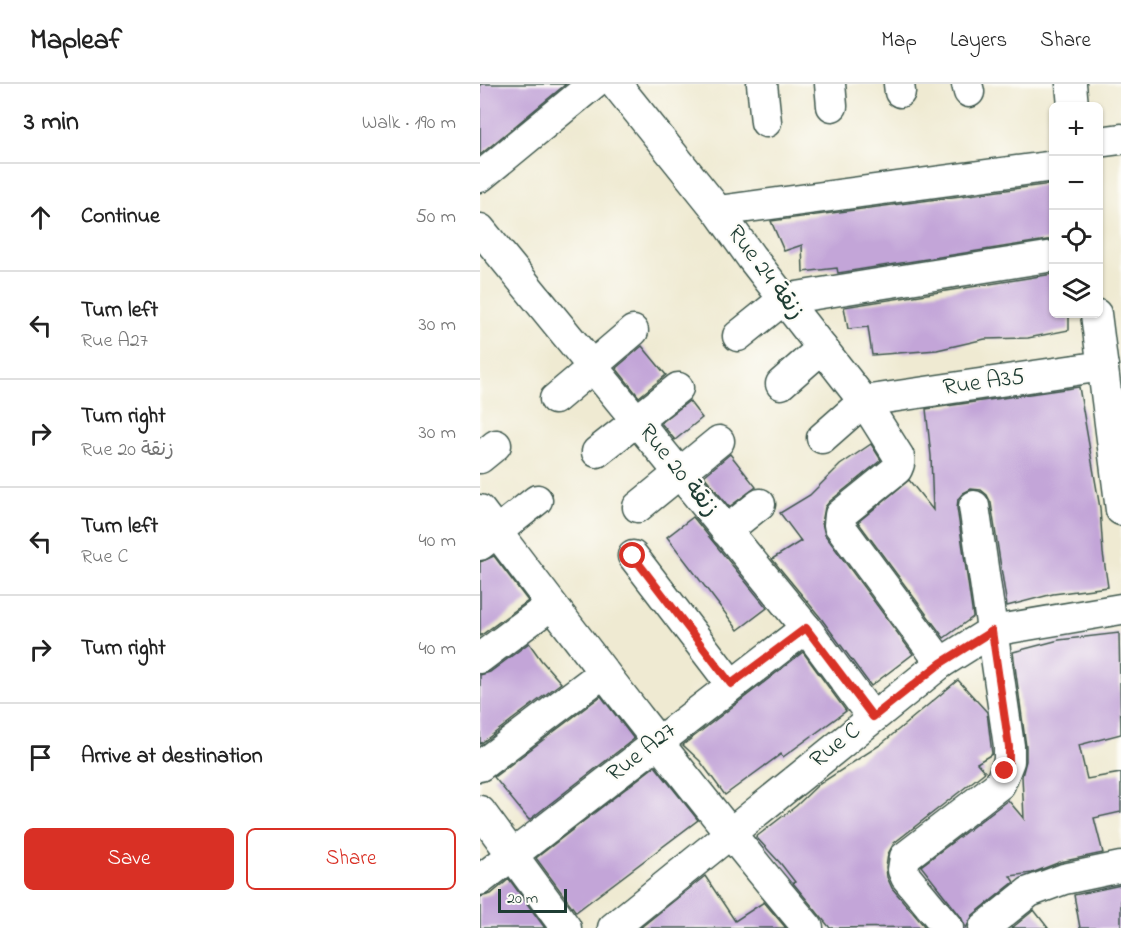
<!DOCTYPE html>
<html lang="en">
<head>
<meta charset="utf-8">
<style>
	:root { --surface:#fff; --page:#f2f2f2; --text:#222; --muted:#767676; --line:#e0e0e0; --accent:#d93025 }
	body { margin:0; font-family:"Indie Flower","Playpen Sans Arabic",sans-serif; background:var(--page); color:var(--text) }
	.controls { position:absolute; right:18px; top:18px; display:grid; overflow:hidden; border-radius:9px; box-shadow:0 2px 4px #0004 }
	.controls button { width:54px; height:54px; display:grid; place-items:center; padding:0; border:0; border-bottom:2px solid var(--line); background:var(--surface); color:var(--text); font:30px sans-serif }
	.scale { position:absolute; left:18px; bottom:15px; width:69px; box-sizing:border-box; padding-left:6px; border:3px solid #1f3d34; border-top:0; font-size:16px; line-height:21px; white-space:nowrap; color:#1f3d34; -webkit-text-stroke:4px #fdfcf7; paint-order:stroke }
	.stop { position:absolute; width:18px; height:18px; margin:-14px; border:4px solid #d93025; border-radius:50%; background:#fff }
	.stop.end { background:#d93025; border-color:#fff; box-shadow:0 2px 6px #0008 }
	.list { margin:0; padding:0; list-style:none }
	h2 { display:flex; justify-content:space-between; align-items:center; height:78px; margin:0; padding:0 24px; font-size:26px }
	h2 small { font-size:20px; font-weight:400; color:var(--muted) }
	.list li { display:grid; grid-template-columns:39px 1fr auto; gap:18px; align-items:center; box-sizing:border-box; height:108px; padding:0 24px; border-top:2px solid var(--line) }
	.list b { display:block; font-size:22px; white-space:nowrap }
	.list p { margin:0; font-size:20px; white-space:nowrap; color:var(--muted) }
	.list em { font-size:20px; font-style:normal; color:var(--muted) }
	.actions { display:flex; gap:12px; padding:18px 24px }
	.actions a { flex:1; padding:14px 0; border:2px solid var(--accent); border-radius:9px; text-align:center; font-size:21px; color:var(--accent) }
	.actions .main { background:var(--accent); color:#fff }
	.icon { flex:none; width:33px; height:33px; fill:none; stroke:currentColor; stroke-width:2; stroke-linecap:round; stroke-linejoin:round }
	.map { position:relative; flex:none; width:641px; height:844px; overflow:hidden }
	header { display:flex; align-items:center; gap:36px; box-sizing:border-box; height:84px; padding:0 30px; background:var(--surface); border-bottom:2px solid var(--line) }
	header strong { font-size:28px }
	nav { display:flex; gap:33px; margin-inline-start:auto; font-size:21px }
	main { display:flex }
	aside { flex:1; background:var(--surface) }
	.map>svg:first-child { display:block }
	.building { fill:#c3a5d8 }
	.lines { fill:none; stroke-linecap:round; stroke-linejoin:round }
	.minor-casing { stroke:#3e574c; stroke-width:33 }
	.minor { stroke:#fff; stroke-width:30 }
	.route { stroke:#d93025; stroke-width:8 }
	.labels { text-anchor:middle; dominant-baseline:central; stroke-width:4.5; stroke-linejoin:round; paint-order:stroke }
	.street-label { font-size:24px; fill:#1f3d34; stroke:#fdfcf7 }
</style>
</head>
<body>
<header>
<strong>Mapleaf</strong>
<nav><a>Map</a><a>Layers</a><a>Share</a></nav>
</header>
<main>
<aside>
<h2>3 min<small>Walk · 190 m</small></h2>
<ul class="list">
<li><svg class="icon" aria-label="ahead" viewBox="0 0 24 24"><path d="M12 20V5M6 11l6-6 6 6"/></svg><div><b>Continue</b></div><em>50 m</em></li>
<li><svg class="icon" aria-label="left" viewBox="0 0 24 24"><path d="M17 20v-9H6M10 6l-5 5 5 5"/></svg><div><b>Turn left</b><p>Rue A27</p></div><em>30 m</em></li>
<li><svg class="icon" aria-label="right" viewBox="0 0 24 24"><path d="M7 20v-9h11M14 6l5 5-5 5"/></svg><div><b>Turn right</b><p>Rue 20 زنقة</p></div><em>30 m</em></li>
<li><svg class="icon" aria-label="left" viewBox="0 0 24 24"><path d="M17 20v-9H6M10 6l-5 5 5 5"/></svg><div><b>Turn left</b><p>Rue C</p></div><em>40 m</em></li>
<li><svg class="icon" aria-label="right" viewBox="0 0 24 24"><path d="M7 20v-9h11M14 6l5 5-5 5"/></svg><div><b>Turn right</b></div><em>40 m</em></li>
<li><svg class="icon" aria-label="arrive" viewBox="0 0 24 24"><path d="M6 21V4h12l-3 4 3 4H6"/></svg><div><b>Arrive at destination</b></div></li>
</ul>
<div class="actions"><a class="main">Save</a><a>Share</a></div>
</aside>
<div class="map">
<svg width="641" height="844" viewBox="0 0 641 844">
	<rect width="100%" height="100%" fill="#fdfcf7"/>
	<filter id="ink" filterUnits="userSpaceOnUse"><feTurbulence type="fractalNoise" baseFrequency=".0167" numOctaves="2"/><feDisplacementMap in="SourceGraphic" scale="12" xChannelSelector="R" yChannelSelector="G"/><feConvolveMatrix kernelMatrix="1 2 1 2 8 2 1 2 1" color-interpolation-filters="sRGB"/></filter>
	<filter id="wash" filterUnits="userSpaceOnUse"><feTurbulence type="fractalNoise" baseFrequency=".008" numOctaves="4" result="noise"/><feDisplacementMap in="SourceGraphic" scale="24" xChannelSelector="R" yChannelSelector="G"/><feGaussianBlur stdDeviation="1.35" result="paint"/><feColorMatrix in="noise" values="0 0 0 0 0 0 0 0 0 0 0 0 0 0 0 0 0 1.4 0 .05"/><feComposite in="paint" operator="in"/></filter>
	<g filter="url(#wash)">
		<rect width="100%" height="100%" fill="#efead2"/>
		<g id="blocks">
			<g class="building">
				<polygon points="0,0 86,0 0,71"/>
				<polygon points="571,100 573,110 573,155 358,189 357,184 323,188 322,161 304,167 291,137"/>
				<polygon points="573,190 573,230 589,230 589,246 548,254 505,255 457,266 392,271 388,243 368,245 364,223"/>
				<polygon points="162,262 186,291 159,313 136,284"/>
				<polygon points="599,303 620,424 623,469 628,503 573,510 527,522 511,419 507,411 501,406 491,405 483,409 478,415 477,424 493,533 464,554 378,438 429,396 453,426 451,372 446,325"/>
				<polygon points="209,317 222,334 195,356 181,339"/>
				<polygon points="391,360 401,376 349,418 345,423 342,439 345,451 433,570 391,602 340,533 292,475 321,457 300,429 330,411 360,381"/>
				<polygon points="250,370 276,403 249,423 224,392"/>
				<polygon points="213,433 287,524 258,546 187,453"/>
				<polygon points="14,472 48,517 0,552 0,478"/>
				<polygon points="639,549 641,650 599,661 607,695 641,689 641,728 614,734 623,769 580,778 552,789 530,792 534,798 493,831 486,844 481,833 441,782 528,716 544,735 542,692 546,677 546,662 533,568 579,556"/>
				<polygon points="49,559 61,576 81,599 0,660 0,591 10,588"/>
				<polygon points="323,568 366,627 303,673 301,670 245,711 220,677 203,661"/>
				<polygon points="478,596 507,628 512,670 497,679 505,688 414,759 408,770 406,783 407,793 412,804 445,843 350,844 313,799 315,798 301,780 276,753 316,722 338,701 400,661"/>
				<polygon points="121,612 154,655 49,736 14,693"/>
				<polygon points="175,682 218,736 96,828 56,774"/>
				<polygon points="225,792 255,837 284,818 306,844 160,844"/>
				<polygon points="29,795 65,844 0,844 0,813 11,810"/>
				<polygon points="641,801 641,844 600,844 594,811"/>
				<polygon points="554,826 568,844 532,844"/>
			</g>
		</g>
	</g>
	<g filter="url(#ink)">
		<use href="#blocks" fill-opacity="0" stroke="#3e574c" stroke-width="1.5"/>
		<g class="lines">
			<defs>
				<g id="minor">
					<polyline points="136,0 238,127 271,173 385,319 419,373 419,380 417,385 360,431 359,441 461,579"/>
					<polyline points="282,0 286,38"/>
					<polyline points="350,0 352,22"/>
					<polyline points="419,0 420,8"/>
					<polyline points="487,0 489,8"/>
					<polyline points="591,0 593,22"/>
					<polyline points="618,58 641,55"/>
					<polyline points="0,93 113,0"/>
					<polyline points="238,127 574,82"/>
					<polyline points="0,145 326,544 392,633"/>
					<polyline points="616,230 641,426"/>
					<polyline points="258,252 304,215 574,172"/>
					<polyline points="112,282 153,247"/>
					<polyline points="301,300 342,264"/>
					<polyline points="75,315 113,283"/>
					<polyline points="384,317 623,282"/>
					<polyline points="342,354 384,317"/>
					<polyline points="117,368 198,304"/>
					<polyline points="0,374 16,361"/>
					<polyline points="158,423 239,357"/>
					<path d="M0,426C107,567 214,708 328,844"/>
					<polyline points="246,447 280,420"/>
					<polyline points="0,461 57,416"/>
					<polyline points="153,472 251,600"/>
					<polyline points="0,574 71,521"/>
					<polyline points="0,682 123,589"/>
					<polyline points="0,727 86,844"/>
					<polyline points="0,796 326,544"/>
					<polyline points="133,844 461,579 512,547 641,525"/>
					<polyline points="468,844 426,793 423,786 425,773 520,700 529,677 529,662 494,422"/>
					<polyline points="504,844 549,808 584,795 641,783"/>
				</g>
			</defs>
			<use href="#minor" class="minor-casing"/>
			<use href="#minor" class="minor"/>
		</g>
	</g>
	<g class="lines" filter="url(#ink)">
		<polyline class="route" points="153,472 251,600 326,544 393,633 461,579 512,547 529,663 529,677 525,687"/>
	</g>
	<g class="labels">
		<g class="street-label">
			<text transform="translate(285 189) rotate(53)">Rue 24 زنقة</text>
			<text transform="translate(504 299) rotate(-8)">Rue A35</text>
			<text transform="translate(198 387) rotate(51)">Rue 20 زنقة</text>
			<text transform="translate(356 662) rotate(-39)">Rue C</text>
			<text transform="translate(162 669) rotate(-38)">Rue A27</text>
		</g>
	</g>
</svg>
<div class="controls">
<button>+</button>
<button>−</button>
<button><svg class="icon" aria-label="locate" viewBox="0 0 24 24"><circle cx="12" cy="12" r="6"/><path d="M12 2v4M12 18v4M2 12h4M18 12h4"/></svg></button>
<button><svg class="icon" aria-label="layers" viewBox="0 0 24 24"><path d="M12 4l9 5-9 5-9-5zM3 14l9 5 9-5"/></svg></button>
</div>
<div class="scale">20 m</div>
<div class="stop" style="left:153px;top:472px"></div>
<div class="stop end" style="left:525px;top:687px"></div>
</div>
</main>
</body>
</html>
